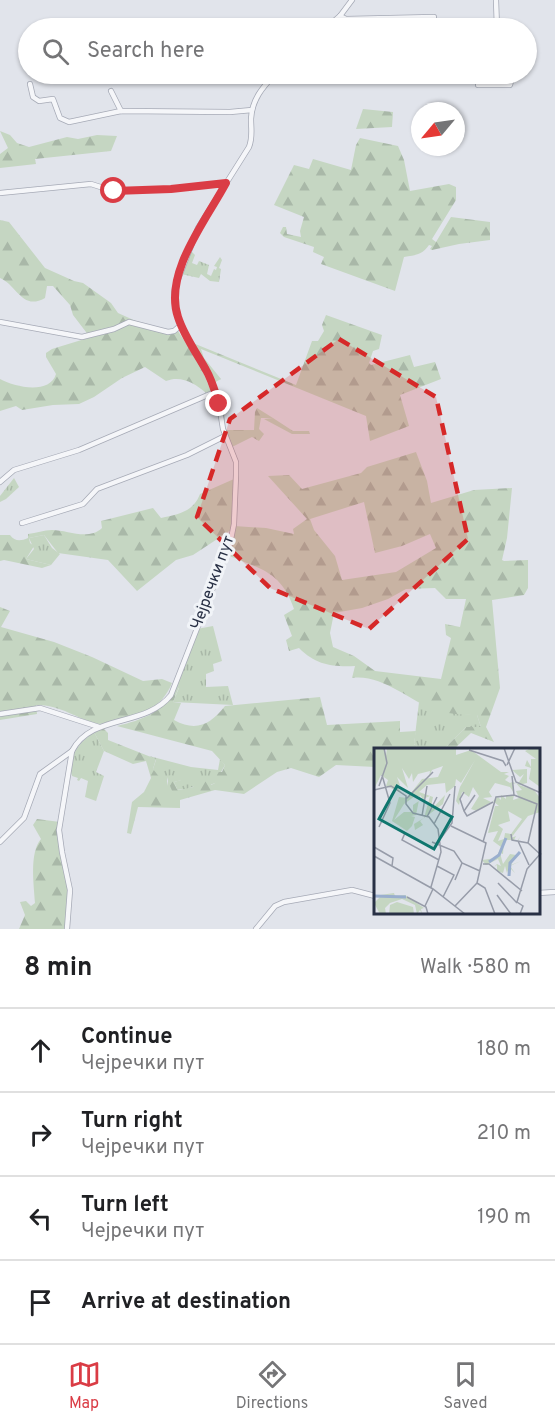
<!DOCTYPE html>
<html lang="en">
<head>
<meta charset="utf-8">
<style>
	:root { --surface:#fff; --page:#f2f2f2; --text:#202124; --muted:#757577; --line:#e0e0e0; --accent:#da3c45 }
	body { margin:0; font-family:Overpass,sans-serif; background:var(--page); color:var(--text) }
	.compass { position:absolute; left:411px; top:102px; width:54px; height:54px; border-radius:50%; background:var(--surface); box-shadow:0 2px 4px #0004; rotate:241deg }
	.stop { position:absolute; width:18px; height:18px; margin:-14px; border:4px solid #da3c45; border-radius:50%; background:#fff }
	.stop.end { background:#da3c45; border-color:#fff; box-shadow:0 2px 6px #0008 }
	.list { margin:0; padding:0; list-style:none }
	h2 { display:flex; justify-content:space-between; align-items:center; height:78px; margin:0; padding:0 24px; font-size:26px }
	h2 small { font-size:20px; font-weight:400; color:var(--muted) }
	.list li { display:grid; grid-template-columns:39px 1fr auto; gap:18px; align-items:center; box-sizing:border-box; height:84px; padding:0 24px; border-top:2px solid var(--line) }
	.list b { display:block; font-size:22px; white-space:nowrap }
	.list p { margin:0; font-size:20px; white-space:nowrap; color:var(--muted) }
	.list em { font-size:20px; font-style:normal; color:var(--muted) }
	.icon { flex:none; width:33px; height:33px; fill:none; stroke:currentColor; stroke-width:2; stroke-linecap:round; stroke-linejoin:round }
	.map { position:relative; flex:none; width:555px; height:929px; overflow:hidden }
	.search { position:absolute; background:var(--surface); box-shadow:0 2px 4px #0004; left:18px; right:18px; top:18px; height:66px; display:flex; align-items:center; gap:15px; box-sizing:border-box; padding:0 21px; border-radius:33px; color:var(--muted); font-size:22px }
	.sheet { height:414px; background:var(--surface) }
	nav { display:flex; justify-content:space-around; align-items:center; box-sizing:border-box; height:84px; border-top:2px solid var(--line); background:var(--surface); font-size:16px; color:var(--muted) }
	nav a { display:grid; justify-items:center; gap:3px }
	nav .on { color:var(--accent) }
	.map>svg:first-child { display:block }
	.grass { fill:url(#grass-tufts) }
	.forest { fill:url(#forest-firs); fill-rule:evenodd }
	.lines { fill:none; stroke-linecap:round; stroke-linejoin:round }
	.street-casing { stroke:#a6aab6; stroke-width:6 }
	.street { stroke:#f5f6f9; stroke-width:4.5 }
	.route { stroke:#da3c45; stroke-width:8 }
	.marked { fill:#d62828; fill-opacity:0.2; stroke:#d62828; stroke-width:4.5; stroke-dasharray:12 8; stroke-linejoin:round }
	.labels { text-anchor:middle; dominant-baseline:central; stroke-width:6; stroke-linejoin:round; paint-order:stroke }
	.street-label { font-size:16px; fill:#283045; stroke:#f1f4f8 }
	.inset-river { fill:none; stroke:#99aece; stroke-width:3 }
	.inset-road { fill:none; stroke:#979ca9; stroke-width:1.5 }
	.view { fill:#0f766e; fill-opacity:0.15; stroke:#0f766e; stroke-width:3 }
	.inset-edge { fill:none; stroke:#283045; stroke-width:3 }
</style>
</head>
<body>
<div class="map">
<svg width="555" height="929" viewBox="0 0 555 929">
	<defs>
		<pattern id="grass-tufts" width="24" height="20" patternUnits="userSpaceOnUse" patternTransform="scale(1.5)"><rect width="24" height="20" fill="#c5d6c2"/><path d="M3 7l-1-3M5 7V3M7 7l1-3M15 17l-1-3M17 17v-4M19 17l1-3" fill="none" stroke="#a9b8a8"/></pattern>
		<pattern id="forest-firs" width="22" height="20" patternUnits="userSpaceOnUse" patternTransform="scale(1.5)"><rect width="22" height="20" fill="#c5d6c2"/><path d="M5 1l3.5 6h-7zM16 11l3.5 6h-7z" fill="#a9b8a8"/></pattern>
	</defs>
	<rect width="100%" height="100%" fill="#e1e4eb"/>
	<g class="grass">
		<polygon points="191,251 195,255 192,263 197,265 199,261 209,265 207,274 211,276 214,269 216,270 217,267 214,266 220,257 222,260 219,268 221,269 219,282 210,281 201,274 199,278 181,274"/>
		<polygon points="273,418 293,431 309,431 310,434 292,434 264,419"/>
		<polygon points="14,478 19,487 6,499 0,502 0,496"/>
		<polygon points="44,535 52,548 60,554 51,565 26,559 34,549 29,538"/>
		<polygon points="213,626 222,661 213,664 214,671 206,674 206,687 228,686 233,705 173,702 179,688 175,687 197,629"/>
		<path d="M419,702C438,711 456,714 477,715L481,727H466L444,749H419L414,744Z"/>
		<path d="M94,732L104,751L96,772L104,776L96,801L85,797L88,781L81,778L79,781L77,780L78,778L72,776C66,757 80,742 94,732Z"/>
		<path d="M149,756L191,767L218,770L220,759L225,765L215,783L210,785L202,781C194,786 186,792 177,789L174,782L181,780L167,777V786L170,785L174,794L158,791L153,769L156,760Z"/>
	</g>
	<g class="forest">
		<polygon points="363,109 393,112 392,127 356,129"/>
		<polygon points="0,131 10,135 17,143 29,147 67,137 78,139 97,135 117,136 111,151 35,159 36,164 0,168 0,154 8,148"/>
		<path d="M360,138L398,146L404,160L410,191L449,184L456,187V200L432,239L436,242L451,217L490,222V240L459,244L432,250L430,249L432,246L429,245C422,255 416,255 404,257L395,291L321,264L324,257L313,252L314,247L284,237L280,233L283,227H286L287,234L301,237L300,231L304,217L274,205L294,165L309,169L313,159L351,170L356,145Z"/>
		<path d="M0,220L9,222L45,268L74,281L83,283L111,303L118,313L138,322L170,331L176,328L200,365L211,391L206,393C195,383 181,375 166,381L145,367L122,378L94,397L79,404L53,405L22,410L16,406L0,411V379C14,387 50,395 56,374L46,357V353L52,349L88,338L86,332L73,315L70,305L53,286H47L45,298C22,311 17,285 0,278Z"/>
		<polygon points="326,315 382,335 379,349 373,351 369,363 371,365 410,355 414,367 435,362 441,379 400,395 409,426 370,441 366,416 201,349 204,358 221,379 212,384 188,341 296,385 312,341 318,341 324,331 322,325"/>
		<polygon points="221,408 224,408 225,430 254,430 255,412 257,408 273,418 261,418 259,429 264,434 259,441 252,437 230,448 222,431"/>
		<path d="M416,452L427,481L431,503L474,490L512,488L507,538L502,560L504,561L528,560V588L524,595L492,600L500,688L486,727L494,742L471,733L454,749H444L466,727H481L477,715C463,715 448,714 435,710C408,700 382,674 352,678L355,666C332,667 316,665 299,648L289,651L286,640L292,636L284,615L294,609C281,571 260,569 227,555L234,526L266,528L294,534L293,529L307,519L268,476L289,475L302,489L361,473L367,467ZM364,502L375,553L402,546L430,534L436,548L396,572L342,580L335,556L314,530L310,519ZM435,588L446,599H466L460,627L445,624L446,635L451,638L441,679L375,671L354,656L333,647L330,633L334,613L362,608L388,599L406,589Z"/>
		<path d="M234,479L231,530L193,555L176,560L137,591L108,560L58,553L44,535L29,538L30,543L34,546L26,559L51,565L42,568L4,560L0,561V535H10C15,542 21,541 28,538V534C36,533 44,530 52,530C68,530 88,541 102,528L101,521L153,508L161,518C179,514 193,512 200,494Z"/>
		<path d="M0,607L10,611L1,627L54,642L92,657L143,681L162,679L172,683C161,709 143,714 117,720C111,721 104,724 99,724C76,719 62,705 36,705L37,714L0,720Z"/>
		<path d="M175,687H179L173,702L181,703L174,720C196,732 210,725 225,706L320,697L327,725L400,721V732L416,731L414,744L419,749H375V767L336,765L319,777L291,768L277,772L244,794L215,790L180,800V808L138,807L131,834L127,833L132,802L144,792L151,778L146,761L133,764L104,751L94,732L103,728L108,733V740L156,759L153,769L160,778L158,790L173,793L170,786H167L168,781L167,777L171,775L182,780L174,782L177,789L181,790L193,787L196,778L202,781L206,776L210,778L211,785L215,783L216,772H222L225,765L212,751L117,726C142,720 165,712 175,687Z"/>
		<path d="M37,819L60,822C59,842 67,862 70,882C72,898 71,913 69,929H19L25,915L20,902L26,901L31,906L35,903C34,885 29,853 41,839L33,825Z"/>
	</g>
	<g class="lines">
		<defs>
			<g id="street">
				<polyline points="496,0 497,28"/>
				<polyline points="340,16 346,19 434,17"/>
				<polyline points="326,28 340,16 352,0"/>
				<polyline points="30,84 33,97 39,101 53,99 60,118 69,122 121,111 230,112 252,110"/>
				<polyline points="478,85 510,85 513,74"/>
				<polyline points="111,91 121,111"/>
				<polyline points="0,193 91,184 110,190 122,191 171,189 226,183"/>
				<polyline points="0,322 82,337 114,329 129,322 168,332 174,331 181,325"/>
				<polyline points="0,482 14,470 79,450 215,392"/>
				<polyline points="22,523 83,504 97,489 187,455 225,436"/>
				<polyline points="0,714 40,708 99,727"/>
				<polyline points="0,842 24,818 40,774 72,751"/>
				<polyline points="538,893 555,892"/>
				<path d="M67,929L70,890L62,852L59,830L72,751C92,713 145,728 171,695L230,544L234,524L236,475V462L223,429L219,404L208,374L188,340L178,317L174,293L177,282L198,228L249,147C253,137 251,129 251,119C252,99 263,87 275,74"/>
				<polyline points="256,929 275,906 284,902 352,890 375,896"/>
			</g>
		</defs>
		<use href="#street" class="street-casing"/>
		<use href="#street" class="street"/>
	</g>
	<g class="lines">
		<path class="route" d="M114,191L171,189L226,183C207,219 163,273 178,317C184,336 196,352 206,370C212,380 215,392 219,404"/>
	</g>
	<path class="marked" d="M339,339L436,397L468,539L369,629L270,588L197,517L230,419Z"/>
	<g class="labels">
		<g class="street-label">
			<text transform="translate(213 583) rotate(-70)">Чејречки пут</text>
		</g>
	</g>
	<g transform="translate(374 748)">
		<rect width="166" height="166" fill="#e1e4eb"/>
		<path d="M20,145L21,148L31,147L50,160L47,161L48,166L46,162L43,166L41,157L28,151L16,155L11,160L12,166H6L0,155L6,149L0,148ZM23,154L39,159L40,166H15L16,157Z" fill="#c5d6c2"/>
		<path d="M0,0H10L12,8L13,0H82V7L97,2L127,24H135L130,26L135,28L131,32L136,35L138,34L144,36L150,26L146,29L138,22L153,21V35L145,37L160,42L166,50V64L154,68L137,90L142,88L140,92L143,93L146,89L144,93L138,92L130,105L138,92H130L129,106L126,105L129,116L136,106L142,107L137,117L147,113L136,118L141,125L135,119L133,125L131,118L129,125L123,123V117L120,119L123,116L127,118L124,111L112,117L108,112L122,110L127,99L119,93L124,83L114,85L121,58H125L119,53L124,49L127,52V47L132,51V47H140L139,52L145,50L142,43L148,42L142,35L139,36L140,45L136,39L121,35L115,44L118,49L109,50L117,54L103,63L97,61L105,48L99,39L95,49L88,44L85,57L82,53L86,39L101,12L87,35L82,31L81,38L72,45L71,35L53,37L45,44L59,49L56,63L71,47L69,56L46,73L49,77L41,82L40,76L50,70L56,48L49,51L46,47L42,67L37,68L41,69L38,78L33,83L18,73L25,49L33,50L48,31L64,29L69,18L58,22L55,29L56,23L44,26L39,34L38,25L35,31L28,20L34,40L23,29L26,37L22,38L28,45L12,38L14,32L7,27L0,41ZM41,48H45V53L39,57V64H30L20,72L30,56ZM134,63L148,71L137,86L131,85L130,91L124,93L129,81L124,77L136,73ZM157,0H166V39L155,31L157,20L151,18L153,12L157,19V11H162L151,3Z" fill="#c5d6c2" fill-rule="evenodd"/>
		<path class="inset-river" d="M115,114L125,107L132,90M135,128L136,115L146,104M0,148L32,149"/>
		<path class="inset-road" d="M130,0L142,34L167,45M95,2L129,13L132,18M133,17L141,0M5,38L13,15L10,0M0,42L17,38L32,48V56L39,65L55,69L64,81L67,104L57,139M90,44L86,51L90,63M101,47L90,63L93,68L119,54M140,47L163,56L154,95M32,51L59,24M48,68L53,38M53,69L63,49M60,76L76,46M77,78L112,95L103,135M5,79L16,55L8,27M31,85L28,92L65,112M137,86L138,92L154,95L167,107M67,90L78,75L81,38M144,93L155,117M58,94L80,103L88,115L106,123M109,94L122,49L140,47L138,28M0,99L19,110L18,118M0,108L59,141L91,166M109,116H115L148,143M63,118L80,127L69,149M81,132L88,115M103,135L111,140L121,166M124,135L143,155M123,147L137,166M33,149L52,159L54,166M51,158L59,141M81,158L103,135M146,166L149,158L143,154L153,121L167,105"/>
		<path class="view" d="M23,38L78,69L60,101L5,71Z"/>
		<rect width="166" height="166" class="inset-edge"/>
	</g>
</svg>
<svg class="compass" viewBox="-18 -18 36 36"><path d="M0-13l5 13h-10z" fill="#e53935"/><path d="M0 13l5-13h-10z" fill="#757577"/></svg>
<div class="stop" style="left:114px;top:191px"></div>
<div class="stop end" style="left:219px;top:404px"></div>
<div class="search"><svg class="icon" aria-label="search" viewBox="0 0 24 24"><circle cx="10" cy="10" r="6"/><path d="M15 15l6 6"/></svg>Search here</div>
</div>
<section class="sheet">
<h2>8 min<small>Walk · 580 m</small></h2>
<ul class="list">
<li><svg class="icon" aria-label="ahead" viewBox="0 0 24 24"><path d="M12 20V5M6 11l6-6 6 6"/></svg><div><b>Continue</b><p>Чејречки пут</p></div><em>180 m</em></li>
<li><svg class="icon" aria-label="right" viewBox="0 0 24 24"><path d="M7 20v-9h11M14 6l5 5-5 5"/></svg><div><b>Turn right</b><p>Чејречки пут</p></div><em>210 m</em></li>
<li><svg class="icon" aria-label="left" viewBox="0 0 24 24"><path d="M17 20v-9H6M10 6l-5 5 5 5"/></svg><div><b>Turn left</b><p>Чејречки пут</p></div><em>190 m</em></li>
<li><svg class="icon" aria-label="arrive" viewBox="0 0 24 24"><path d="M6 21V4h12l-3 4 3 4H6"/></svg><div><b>Arrive at destination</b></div></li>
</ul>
</section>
<nav>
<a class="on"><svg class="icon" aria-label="map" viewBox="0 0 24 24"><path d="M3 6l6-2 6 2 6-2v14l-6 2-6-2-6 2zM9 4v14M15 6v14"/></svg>Map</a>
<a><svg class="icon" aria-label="directions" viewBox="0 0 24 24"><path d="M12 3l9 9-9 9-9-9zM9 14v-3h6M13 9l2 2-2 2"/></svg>Directions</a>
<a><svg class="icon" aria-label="saved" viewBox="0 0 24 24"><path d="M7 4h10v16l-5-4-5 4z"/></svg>Saved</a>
</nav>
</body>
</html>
